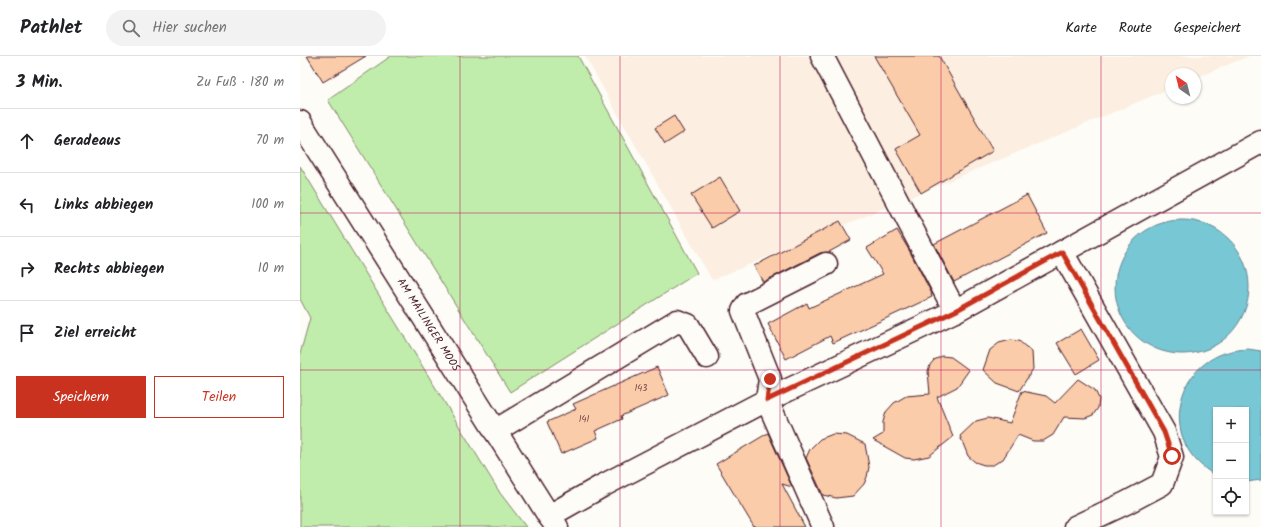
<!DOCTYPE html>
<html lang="de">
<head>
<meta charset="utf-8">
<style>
	:root { --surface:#fff; --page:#f2f2f2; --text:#202124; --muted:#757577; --line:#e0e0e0; --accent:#c8321e }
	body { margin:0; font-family:Kalam,sans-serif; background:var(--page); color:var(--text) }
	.controls { position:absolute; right:12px; bottom:12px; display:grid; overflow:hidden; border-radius:0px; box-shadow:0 1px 3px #0004 }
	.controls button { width:36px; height:36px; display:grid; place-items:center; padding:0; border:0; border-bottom:1px solid var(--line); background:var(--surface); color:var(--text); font:20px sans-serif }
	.compass { position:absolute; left:865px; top:12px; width:36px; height:36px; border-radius:50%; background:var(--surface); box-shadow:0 1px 3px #0004; rotate:325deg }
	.stop { position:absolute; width:12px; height:12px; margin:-9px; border:3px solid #c8321e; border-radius:50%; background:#fff }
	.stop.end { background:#c8321e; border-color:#fff; box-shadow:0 1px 4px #0008 }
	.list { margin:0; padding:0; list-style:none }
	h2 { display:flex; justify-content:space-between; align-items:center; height:52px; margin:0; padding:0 16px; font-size:17px }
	h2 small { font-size:13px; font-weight:400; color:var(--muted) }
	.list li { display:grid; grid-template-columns:26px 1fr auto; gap:12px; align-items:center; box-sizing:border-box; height:64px; padding:0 16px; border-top:1px solid var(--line) }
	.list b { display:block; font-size:15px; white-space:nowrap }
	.list em { font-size:13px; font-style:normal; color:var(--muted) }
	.actions { display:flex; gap:8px; padding:12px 16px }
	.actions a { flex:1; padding:9px 0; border:1px solid var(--accent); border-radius:0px; text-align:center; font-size:14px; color:var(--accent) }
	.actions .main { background:var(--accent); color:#fff }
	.icon { flex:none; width:22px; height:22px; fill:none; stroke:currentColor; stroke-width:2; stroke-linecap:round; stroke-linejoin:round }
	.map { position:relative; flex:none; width:961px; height:471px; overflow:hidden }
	header { display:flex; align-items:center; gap:24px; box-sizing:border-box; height:56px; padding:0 20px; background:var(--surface); border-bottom:1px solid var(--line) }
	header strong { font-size:19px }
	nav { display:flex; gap:22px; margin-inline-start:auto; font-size:14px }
	.search { width:280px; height:36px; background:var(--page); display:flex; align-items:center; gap:10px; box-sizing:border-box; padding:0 14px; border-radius:22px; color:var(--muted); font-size:15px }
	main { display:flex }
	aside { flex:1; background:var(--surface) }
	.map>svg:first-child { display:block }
	.built { fill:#fceee0 }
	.green { fill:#c0edab; stroke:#85866b }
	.water { fill:#78c7d5; stroke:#668491 }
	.building { fill:#fbccaa; stroke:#4a1f2b }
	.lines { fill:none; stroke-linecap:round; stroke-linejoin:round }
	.minor-casing { stroke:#4a1f2b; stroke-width:25 }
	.minor { stroke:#fdfcf7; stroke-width:22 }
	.route { stroke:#c8321e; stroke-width:5 }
	.grid { fill:none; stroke:#c2185b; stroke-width:1; stroke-opacity:0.55 }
	.labels { text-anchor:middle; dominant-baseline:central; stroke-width:3; stroke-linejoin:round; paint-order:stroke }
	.number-label { font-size:9px; fill:#764a4b }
	.street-label { font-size:11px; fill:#4a1f2b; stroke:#fdfcf7 }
</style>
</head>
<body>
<header>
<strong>Pathlet</strong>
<div class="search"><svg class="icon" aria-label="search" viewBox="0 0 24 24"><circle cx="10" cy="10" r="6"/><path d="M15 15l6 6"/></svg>Hier suchen</div>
<nav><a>Karte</a><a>Route</a><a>Gespeichert</a></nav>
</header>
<main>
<aside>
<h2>3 Min.<small>Zu Fuß · 180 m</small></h2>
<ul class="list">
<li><svg class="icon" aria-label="ahead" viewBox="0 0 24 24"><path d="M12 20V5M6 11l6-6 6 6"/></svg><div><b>Geradeaus</b></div><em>70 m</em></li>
<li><svg class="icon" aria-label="left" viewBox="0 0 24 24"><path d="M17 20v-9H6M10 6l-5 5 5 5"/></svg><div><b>Links abbiegen</b></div><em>100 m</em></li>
<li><svg class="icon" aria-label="right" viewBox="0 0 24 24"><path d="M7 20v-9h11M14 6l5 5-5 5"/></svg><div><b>Rechts abbiegen</b></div><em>10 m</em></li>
<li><svg class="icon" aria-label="arrive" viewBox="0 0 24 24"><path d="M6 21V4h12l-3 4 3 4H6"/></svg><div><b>Ziel erreicht</b></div></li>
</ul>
<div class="actions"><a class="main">Speichern</a><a>Teilen</a></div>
</aside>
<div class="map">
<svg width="961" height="471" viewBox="0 0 961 471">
	<rect width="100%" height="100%" fill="#fdfcf7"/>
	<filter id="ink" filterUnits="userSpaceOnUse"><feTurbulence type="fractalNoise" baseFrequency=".025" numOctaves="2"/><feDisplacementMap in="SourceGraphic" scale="8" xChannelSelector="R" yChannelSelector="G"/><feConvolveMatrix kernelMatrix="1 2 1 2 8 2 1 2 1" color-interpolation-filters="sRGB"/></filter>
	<g filter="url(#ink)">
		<polygon class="built" points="285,0 949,0 895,22 895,18 871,18 871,32 412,224"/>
		<g class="green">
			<polygon points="91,0 278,0 397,217 210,336 28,44"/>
			<polygon points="0,110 200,437 226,471 0,471 0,298 10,262 0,243"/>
		</g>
		<g class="water">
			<circle cx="882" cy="231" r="67"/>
			<path d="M948,293L961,295V424L946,426V354H916V420C905,413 896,406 889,395C870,365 880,322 910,304C922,296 934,294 948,293Z"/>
		</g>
		<g class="building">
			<polygon points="7,0 66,0 23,26"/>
			<polygon points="574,0 639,0 693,95 621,137 596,93 620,79"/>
			<polygon points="374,60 384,76 365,88 355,72"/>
			<polygon points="420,121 440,155 412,172 391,139"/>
			<polygon points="727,139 747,177 654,226 634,188"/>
			<polygon points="540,165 551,184 529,196 520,197 463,226 454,210"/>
			<polygon points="597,174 609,194 632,238 631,238 632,241 533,287 530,280 486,303 468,268 507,247 509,252 583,218 567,192"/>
			<polygon points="781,273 799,304 776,318 757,287"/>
			<polygon points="711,284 719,285 732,296 733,313 719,335 697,327 683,314 690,294 699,287"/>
			<polygon points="642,300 651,301 669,314 657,331 637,341 653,381 629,400 614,403 605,402 573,384 583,378 583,366 586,356 594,347 606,340 630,338 628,315 630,309 634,304"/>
			<polygon points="357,311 369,339 321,360 322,363 295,375 298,382 261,398 247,366 276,353 273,348"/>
			<polygon points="778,323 795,334 799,343 798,352 793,359 785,362 764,361 753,379 743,385 733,385 718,379 703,403 693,409 684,409 675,406 668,400 660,380 676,365 688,362 710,367 722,335 746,340 755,347"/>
			<polygon points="468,377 492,431 482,428 505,471 454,471 416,408"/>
			<polygon points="533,378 547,379 565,388 569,411 567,421 564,428 553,440 536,442 523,439 506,402 510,393 520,383"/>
		</g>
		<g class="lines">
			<defs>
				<g id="minor">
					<polyline points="522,0 655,255 961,86"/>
					<path id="s1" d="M0,66L249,460L257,471"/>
					<polyline points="762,196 864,376 872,401 862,428 826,447 775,471"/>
					<polyline points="195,375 377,265 388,269 407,301"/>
					<polyline points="249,460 302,430 467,344 655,255"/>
					<polyline points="523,471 467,344 470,323 443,255 447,248 526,208"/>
				</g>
			</defs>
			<use href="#minor" class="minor-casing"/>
			<use href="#minor" class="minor"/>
		</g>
	</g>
	<g class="lines" filter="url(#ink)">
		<polyline class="route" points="470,323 467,344 655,255 762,196 864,376 872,400"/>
	</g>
	<path class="grid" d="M160,0V471M320,0V471M480,0V471M641,0V471M801,0V471M0,157H961M0,314H961"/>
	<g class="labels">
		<g class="number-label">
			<text x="341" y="332">143</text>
			<text x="284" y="363">141</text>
		</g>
		<g class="street-label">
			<text stroke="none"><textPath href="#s1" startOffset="240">AM MAILINGER MOOS</textPath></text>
		</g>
	</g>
</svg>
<div class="controls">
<button>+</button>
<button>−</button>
<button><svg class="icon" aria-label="locate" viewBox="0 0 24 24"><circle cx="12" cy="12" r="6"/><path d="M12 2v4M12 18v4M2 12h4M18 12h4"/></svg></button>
</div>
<svg class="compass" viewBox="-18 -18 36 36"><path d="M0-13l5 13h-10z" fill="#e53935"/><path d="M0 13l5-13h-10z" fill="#757577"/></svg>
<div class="stop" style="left:872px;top:400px"></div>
<div class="stop end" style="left:470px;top:323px"></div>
</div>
</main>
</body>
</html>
